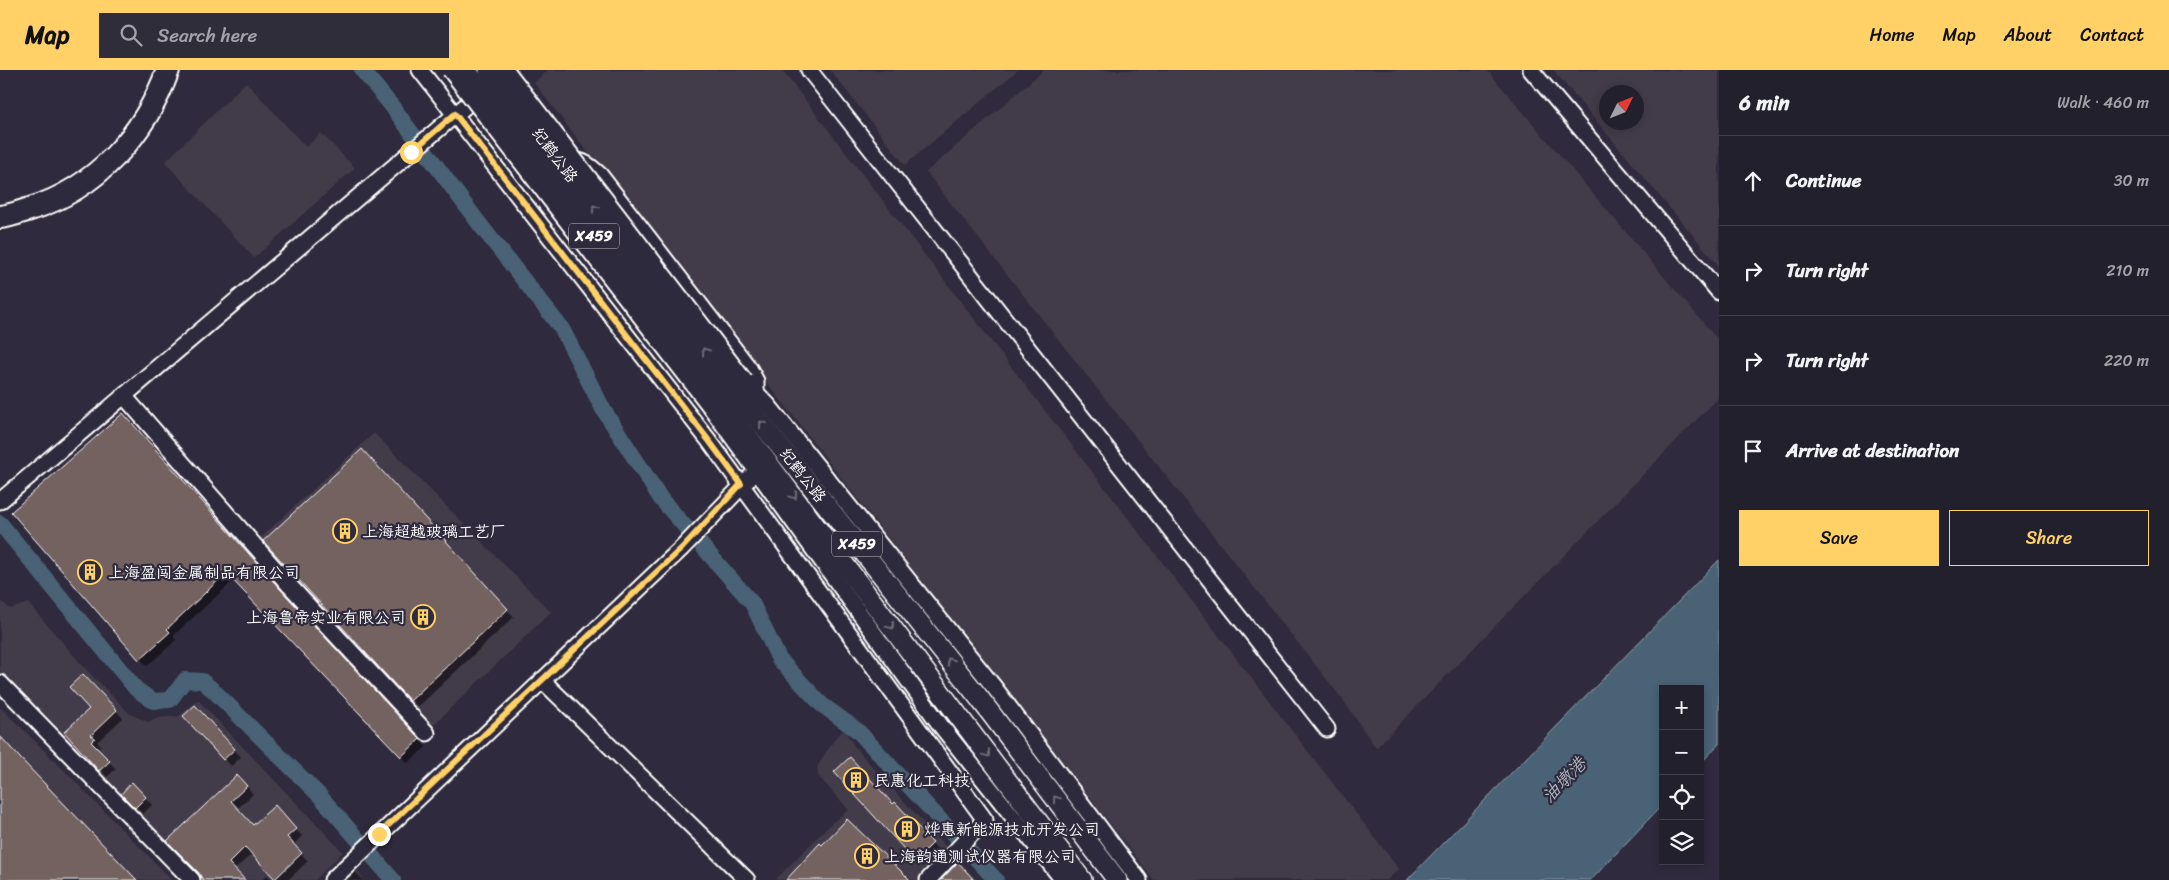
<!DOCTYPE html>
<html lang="en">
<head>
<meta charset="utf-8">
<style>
	:root { --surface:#23202e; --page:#2f2d3a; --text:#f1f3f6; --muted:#a3a3aa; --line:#403e4a; --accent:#ffd166 }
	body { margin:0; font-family:Sriracha,"LXGW WenKai TC",sans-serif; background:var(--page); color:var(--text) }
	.controls { position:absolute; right:15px; bottom:15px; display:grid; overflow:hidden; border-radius:0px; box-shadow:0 2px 8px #0003 }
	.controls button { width:45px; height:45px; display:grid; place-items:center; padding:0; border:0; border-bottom:1px solid var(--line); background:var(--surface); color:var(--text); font:25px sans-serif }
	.compass { position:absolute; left:1599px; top:15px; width:45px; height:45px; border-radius:50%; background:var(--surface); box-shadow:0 2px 8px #0003; rotate:47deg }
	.stop { position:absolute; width:15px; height:15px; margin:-11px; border:4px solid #ffd166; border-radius:50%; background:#fff }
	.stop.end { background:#ffd166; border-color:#fff; box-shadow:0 1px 5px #0008 }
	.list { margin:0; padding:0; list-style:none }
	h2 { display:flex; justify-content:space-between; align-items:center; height:65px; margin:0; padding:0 20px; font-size:21px }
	h2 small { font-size:16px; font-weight:400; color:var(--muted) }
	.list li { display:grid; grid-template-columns:32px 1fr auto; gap:15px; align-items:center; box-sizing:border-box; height:90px; padding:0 20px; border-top:1px solid var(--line) }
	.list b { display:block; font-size:19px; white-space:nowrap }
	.list em { font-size:16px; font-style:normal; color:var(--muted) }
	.actions { display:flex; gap:10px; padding:15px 20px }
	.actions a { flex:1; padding:11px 0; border:1px solid var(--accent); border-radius:0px; text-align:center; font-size:18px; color:var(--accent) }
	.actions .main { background:var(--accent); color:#111 }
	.icon { flex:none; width:28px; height:28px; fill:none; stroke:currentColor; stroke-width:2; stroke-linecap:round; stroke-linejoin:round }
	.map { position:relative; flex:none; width:1719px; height:810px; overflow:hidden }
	header { display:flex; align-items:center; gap:30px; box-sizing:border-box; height:70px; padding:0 25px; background:var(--accent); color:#111 }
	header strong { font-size:24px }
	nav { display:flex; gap:28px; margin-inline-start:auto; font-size:18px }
	.search { width:350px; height:45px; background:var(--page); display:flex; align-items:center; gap:12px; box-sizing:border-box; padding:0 18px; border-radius:0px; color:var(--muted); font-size:19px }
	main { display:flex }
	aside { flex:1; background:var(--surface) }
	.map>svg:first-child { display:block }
	.built { fill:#433b48; fill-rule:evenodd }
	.water { fill:#4a6274; stroke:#92a1ac }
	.shadow { fill:#0007 }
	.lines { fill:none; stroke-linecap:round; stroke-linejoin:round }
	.canal { stroke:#4a6274; stroke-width:16 }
	.building { fill:#736260; stroke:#fff }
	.minor-casing { stroke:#fff; stroke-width:19 }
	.major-casing { stroke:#fff; stroke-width:22 }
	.highway-casing { stroke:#fff; stroke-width:26 }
	.minor { stroke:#2f2a3d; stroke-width:15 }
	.major { stroke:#2f2a3d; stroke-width:19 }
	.highway { stroke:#2f2a3d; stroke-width:22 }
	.minor-bridge-casing { stroke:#fff; stroke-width:19; stroke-linecap:butt }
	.major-bridge-casing { stroke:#fff; stroke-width:22; stroke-linecap:butt }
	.minor-bridge { stroke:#2f2a3d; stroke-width:15 }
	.major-bridge { stroke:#2f2a3d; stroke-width:19 }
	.oneway { stroke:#6d6a77 }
	.route { stroke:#ffd166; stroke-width:6 }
	.labels { text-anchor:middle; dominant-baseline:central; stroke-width:4.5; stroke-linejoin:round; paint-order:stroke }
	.shield { fill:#2f2a3d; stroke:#c1bfc5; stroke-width:1 }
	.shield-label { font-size:15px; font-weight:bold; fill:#fff }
	.street-label { font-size:16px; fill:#fff; stroke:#2f2a3d }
	.poi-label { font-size:16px; fill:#fff; stroke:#2f2a3d; text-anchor:start }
	.water-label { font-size:18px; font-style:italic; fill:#aeb8c0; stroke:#2f2a3d }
</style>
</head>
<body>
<header>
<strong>Map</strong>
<div class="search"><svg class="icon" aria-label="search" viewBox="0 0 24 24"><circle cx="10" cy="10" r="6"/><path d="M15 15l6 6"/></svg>Search here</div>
<nav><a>Home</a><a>Map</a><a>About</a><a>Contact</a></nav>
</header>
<main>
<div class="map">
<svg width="1719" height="810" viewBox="0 0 1719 810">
	<rect width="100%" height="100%" fill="#2f2a3d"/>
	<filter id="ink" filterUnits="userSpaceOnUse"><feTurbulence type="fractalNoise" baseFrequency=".02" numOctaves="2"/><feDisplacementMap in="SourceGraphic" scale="10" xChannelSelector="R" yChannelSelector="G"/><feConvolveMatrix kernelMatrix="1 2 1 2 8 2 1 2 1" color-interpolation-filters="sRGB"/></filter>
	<g filter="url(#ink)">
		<g class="built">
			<polygon points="548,0 782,0 1399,799 1387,810 1154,810 534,13"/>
			<polygon points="830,0 1018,0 905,95"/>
			<polygon points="1044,0 1487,0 1719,271 1719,327 1376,678 1343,630 926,102"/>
			<path d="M1553,0H1719V196ZM1606,22H1636V52H1606Z"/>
			<polygon points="246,12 306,77 321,63 355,98 254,188 165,92"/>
			<polygon points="374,363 551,542 429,659 257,471"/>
			<polygon points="0,530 10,539 28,533 84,597 129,643 148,652 156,648 179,646 198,630 343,782 315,810 198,810 0,608"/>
			<polygon points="0,637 42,678 172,810 0,810"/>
			<polygon points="844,660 855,677 887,713 977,810 775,810 833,752 849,740 818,706 817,697 824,685 837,666"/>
			<polygon points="354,795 364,810 339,810"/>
		</g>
		<polygon class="water" points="1719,490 1719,674 1700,694 1700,619 1663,619 1663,734 1591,810 1407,810"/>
		<g class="shadow">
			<polygon points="123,345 290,531 426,677 408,693 234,510 173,566 176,570 147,596 13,442"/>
			<polygon points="369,388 514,547 418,637 411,630"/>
			<polygon points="90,613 123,648 97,672 101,676 97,679 116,699 107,707 66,662 91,639"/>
			<polygon points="202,643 241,687 231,696 185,646"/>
			<polygon points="244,713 253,724 237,739 253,757 282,744 302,766 293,775 308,791 288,810 277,810 253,783 234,800 243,810 205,810 168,771"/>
			<polygon points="132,714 152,735 143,744 123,724"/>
			<polygon points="893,735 902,741 939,781 923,797 916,790"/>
			<polygon points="356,802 363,810 347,810"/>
			<polygon points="267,805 273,810 262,810"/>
		</g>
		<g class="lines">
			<g class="canal">
				<polyline points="362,0 391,35 478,152 562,259 603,339 661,429 752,533 779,589 821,634 858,661 996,810"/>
				<polyline points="0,453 136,619 153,631 170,630 185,610 202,611 213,620 320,726 393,810"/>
			</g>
		</g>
		<g class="building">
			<polygon points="123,343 283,522 420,669 401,687 226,503 167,559 170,562 139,590 11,442"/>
			<polygon points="362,379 508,539 410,631 263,471"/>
			<polygon points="83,604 117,640 91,665 95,668 91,672 110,691 99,701 64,662 89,639 69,617"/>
			<polygon points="195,635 235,679 223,690 183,646"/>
			<polygon points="0,666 21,689 137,810 0,810"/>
			<polygon points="850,687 893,734 895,732 933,773 915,791 834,702"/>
			<polygon points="237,705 247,716 231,731 253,755 275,735 296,759 287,767 302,783 275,809 245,777 229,793 245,810 203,810 199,803 167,771"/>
			<polygon points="132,712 146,727 135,738 121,724"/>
			<polygon points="847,749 903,803 910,810 786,810 820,773 822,775"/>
			<polygon points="958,792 974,810 941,810"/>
		</g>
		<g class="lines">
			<defs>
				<g id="minor">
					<polyline points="420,0 710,372 985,750 928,810"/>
					<polyline points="809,0 1327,659"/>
					<polyline points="1531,0 1719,222"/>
					<path d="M572,90C584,90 592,98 600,105L749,298L756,311V322"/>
					<polyline points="745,311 768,335 994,617 1139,810"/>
					<polyline points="124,326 290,516 427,663"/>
					<polyline points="712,339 941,656 1063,810"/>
					<polyline points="0,431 482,22"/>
					<polyline points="542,610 747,810"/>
					<polyline points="0,613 192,810"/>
					<polyline points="332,810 682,478 767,390"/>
				</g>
				<g id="major">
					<polyline points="735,320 980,629 1117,810"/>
					<polyline points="722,332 1082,810"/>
				</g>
				<path id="highway" d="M0,147C10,146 20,142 30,139C96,119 145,64 168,0"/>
			</defs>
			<use href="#minor" class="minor-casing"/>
			<use href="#major" class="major-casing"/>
			<use href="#highway" class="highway-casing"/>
			<use href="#minor" class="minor"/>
			<use href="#major" class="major"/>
			<use href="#highway" class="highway"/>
			<defs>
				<g id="minor-bridge">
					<polyline points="450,0 712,339"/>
					<polyline points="506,0 745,311"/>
				</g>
				<g id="major-bridge">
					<polyline points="466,0 722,332"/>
					<polyline points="489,0 735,320"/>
				</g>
			</defs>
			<use href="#minor-bridge" class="minor-bridge-casing"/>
			<use href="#major-bridge" class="major-bridge-casing"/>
			<use href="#minor-bridge" class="minor-bridge"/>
			<use href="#major-bridge" class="major-bridge"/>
		</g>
		<defs><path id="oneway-chevron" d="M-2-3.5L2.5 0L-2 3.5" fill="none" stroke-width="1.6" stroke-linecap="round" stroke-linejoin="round" transform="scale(1.25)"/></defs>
		<g class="oneway">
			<use href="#oneway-chevron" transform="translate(595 138) rotate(-127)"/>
			<use href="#oneway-chevron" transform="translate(705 281) rotate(-127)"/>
			<use href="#oneway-chevron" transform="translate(762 354) rotate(-128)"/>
			<use href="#oneway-chevron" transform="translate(794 426) rotate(53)"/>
			<use href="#oneway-chevron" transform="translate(891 556) rotate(53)"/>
			<use href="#oneway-chevron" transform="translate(950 591) rotate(-128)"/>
			<use href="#oneway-chevron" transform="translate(987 684) rotate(53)"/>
			<use href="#oneway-chevron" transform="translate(1056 729) rotate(-127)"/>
		</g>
	</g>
	<g class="lines" filter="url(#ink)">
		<polyline class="route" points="379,764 682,478 741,414 710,372 455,44 411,82"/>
	</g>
	<defs>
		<symbol id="building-ring" viewBox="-11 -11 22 22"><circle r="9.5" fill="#2f2a3d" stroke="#ffd166" stroke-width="1.5"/><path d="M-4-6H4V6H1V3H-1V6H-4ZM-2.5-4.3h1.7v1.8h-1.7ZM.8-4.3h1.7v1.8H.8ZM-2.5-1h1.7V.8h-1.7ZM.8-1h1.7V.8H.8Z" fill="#ffd166"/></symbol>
	</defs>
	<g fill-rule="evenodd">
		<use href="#building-ring" x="331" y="447" width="28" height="28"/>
		<use href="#building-ring" x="76" y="488" width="28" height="28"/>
		<use href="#building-ring" x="409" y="533" width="28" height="28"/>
		<use href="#building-ring" x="842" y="696" width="28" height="28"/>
		<use href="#building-ring" x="893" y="745" width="28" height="28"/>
		<use href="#building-ring" x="853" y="772" width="28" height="28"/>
	</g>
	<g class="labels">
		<g class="shield">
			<rect x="569" y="153.5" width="50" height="25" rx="4"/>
			<rect x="832" y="461.5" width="50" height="25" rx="4"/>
		</g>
		<g class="shield-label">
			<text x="594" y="166">X459</text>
			<text x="857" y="474">X459</text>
		</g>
		<g class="street-label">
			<text transform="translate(555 85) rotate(53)">纪鹤公路</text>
			<text transform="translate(803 405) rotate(52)">纪鹤公路</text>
		</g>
		<g class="poi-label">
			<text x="362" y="461">上海超越玻璃工艺厂</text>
			<text x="108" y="502">上海盈闯金属制品有限公司</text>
			<text x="406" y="547" text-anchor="end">上海鲁帝实业有限公司</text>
			<text x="874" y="710">民惠化工科技</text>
			<text x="924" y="759">烨惠新能源技术开发公司</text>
			<text x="884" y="786">上海韵通测试仪器有限公司</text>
		</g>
		<g class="water-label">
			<text transform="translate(1564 710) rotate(-46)">油墩港</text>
		</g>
	</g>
</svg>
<div class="controls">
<button>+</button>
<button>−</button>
<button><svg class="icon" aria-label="locate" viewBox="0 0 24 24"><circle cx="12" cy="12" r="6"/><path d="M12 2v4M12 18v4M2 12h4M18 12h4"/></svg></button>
<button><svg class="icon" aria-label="layers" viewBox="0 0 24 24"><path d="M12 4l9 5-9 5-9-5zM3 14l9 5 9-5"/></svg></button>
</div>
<svg class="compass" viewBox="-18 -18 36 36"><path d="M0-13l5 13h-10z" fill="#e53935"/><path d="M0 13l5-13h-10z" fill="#a3a3aa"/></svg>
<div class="stop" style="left:411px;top:82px"></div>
<div class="stop end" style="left:379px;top:764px"></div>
</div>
<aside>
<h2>6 min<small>Walk · 460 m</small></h2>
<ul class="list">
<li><svg class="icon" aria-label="ahead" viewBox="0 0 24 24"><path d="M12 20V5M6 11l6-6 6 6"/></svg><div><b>Continue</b></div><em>30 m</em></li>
<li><svg class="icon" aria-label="right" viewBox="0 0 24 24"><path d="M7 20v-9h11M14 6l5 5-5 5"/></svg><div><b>Turn right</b></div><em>210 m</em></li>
<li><svg class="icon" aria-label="right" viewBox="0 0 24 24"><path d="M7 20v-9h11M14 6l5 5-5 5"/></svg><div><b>Turn right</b></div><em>220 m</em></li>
<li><svg class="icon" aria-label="arrive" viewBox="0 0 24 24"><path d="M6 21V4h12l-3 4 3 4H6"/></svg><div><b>Arrive at destination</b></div></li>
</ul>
<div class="actions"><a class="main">Save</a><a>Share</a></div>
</aside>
</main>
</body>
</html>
